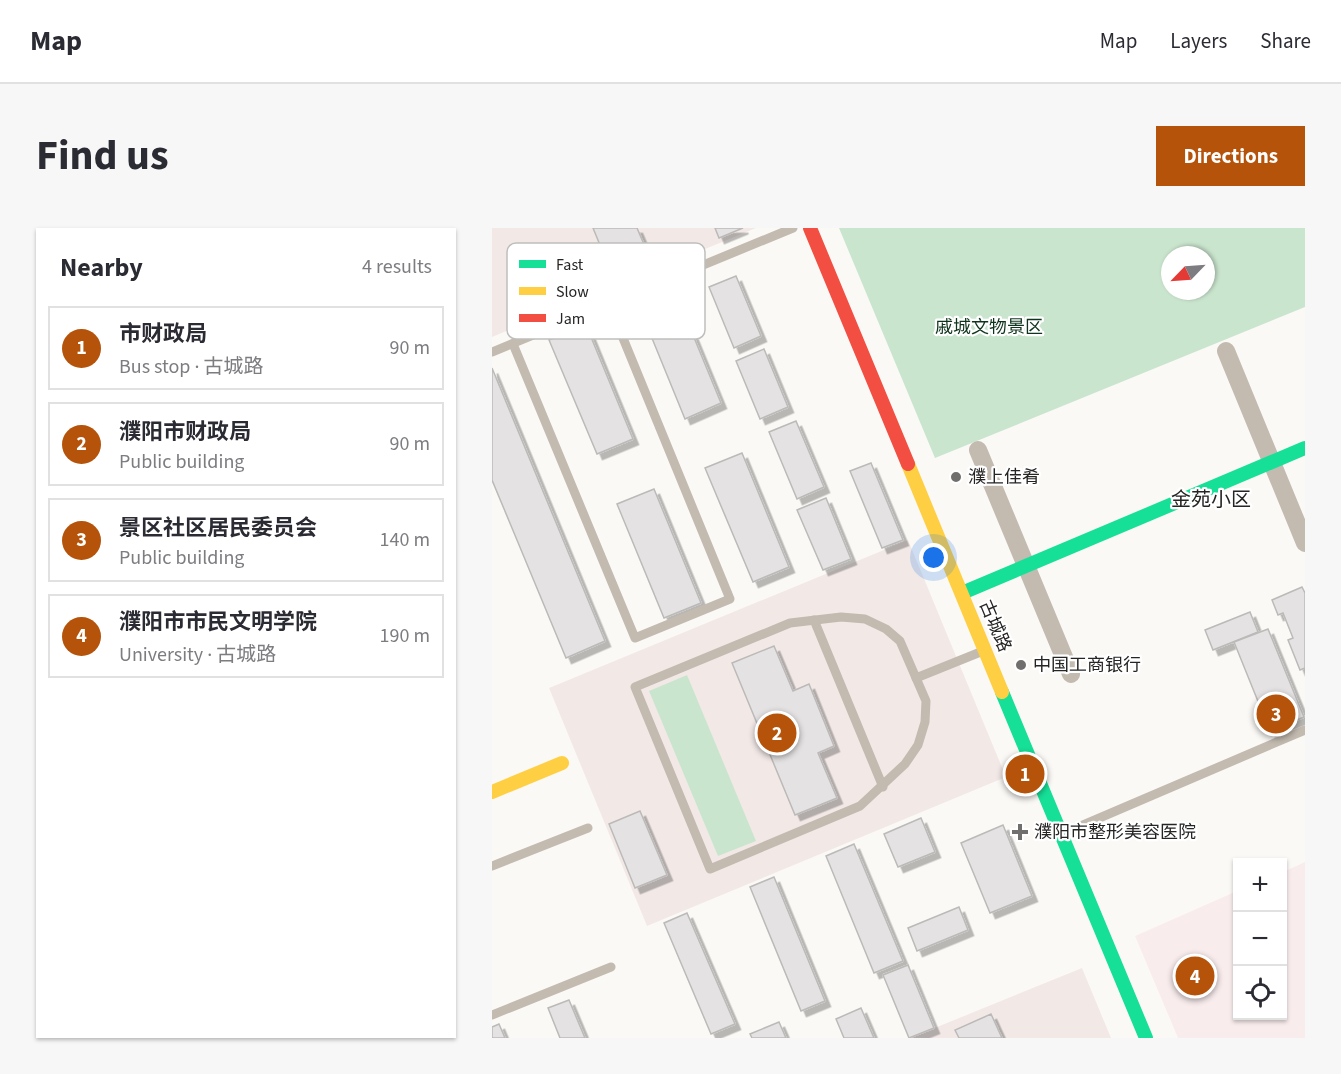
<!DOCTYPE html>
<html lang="en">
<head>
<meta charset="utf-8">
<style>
	:root { --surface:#fff; --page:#f7f7f7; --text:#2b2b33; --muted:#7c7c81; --line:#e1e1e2; --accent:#b45309 }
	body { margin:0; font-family:"Source Sans 3","Noto Sans SC",sans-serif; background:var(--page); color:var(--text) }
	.controls { position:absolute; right:18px; bottom:18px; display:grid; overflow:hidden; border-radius:0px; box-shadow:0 2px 4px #0004 }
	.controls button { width:54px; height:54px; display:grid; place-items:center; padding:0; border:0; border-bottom:2px solid var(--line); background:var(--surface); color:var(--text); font:30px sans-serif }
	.compass { position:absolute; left:669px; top:18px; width:54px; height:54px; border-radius:50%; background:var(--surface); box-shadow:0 2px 4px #0004; rotate:245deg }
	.you { position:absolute; left:442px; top:330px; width:21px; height:21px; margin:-15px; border:4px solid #fff; border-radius:50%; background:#1a73e8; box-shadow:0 0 0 9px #1a73e833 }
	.badge { display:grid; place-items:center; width:39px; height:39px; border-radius:50%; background:var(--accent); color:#fff; font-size:20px; font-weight:700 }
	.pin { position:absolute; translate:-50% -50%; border:3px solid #fff; box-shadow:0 2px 6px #0006 }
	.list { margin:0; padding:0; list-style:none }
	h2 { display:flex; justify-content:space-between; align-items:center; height:78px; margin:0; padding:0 24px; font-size:26px }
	h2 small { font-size:20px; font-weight:400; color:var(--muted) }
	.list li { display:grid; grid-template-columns:39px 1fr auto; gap:18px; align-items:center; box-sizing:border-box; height:84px; margin:0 12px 12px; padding:0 12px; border:2px solid var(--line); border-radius:0px }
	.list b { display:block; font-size:22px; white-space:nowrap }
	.list p { margin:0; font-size:20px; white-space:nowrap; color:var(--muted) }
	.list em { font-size:20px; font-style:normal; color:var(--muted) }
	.icon { flex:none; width:33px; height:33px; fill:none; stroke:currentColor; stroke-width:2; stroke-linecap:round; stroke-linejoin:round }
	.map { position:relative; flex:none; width:813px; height:810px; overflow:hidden; border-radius:0px }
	header { display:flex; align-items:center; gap:36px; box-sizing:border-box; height:84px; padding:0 30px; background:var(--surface); border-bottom:2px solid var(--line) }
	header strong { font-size:28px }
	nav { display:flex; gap:33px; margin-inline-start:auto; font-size:21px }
	.intro { display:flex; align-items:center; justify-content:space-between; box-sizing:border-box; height:144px; padding:0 36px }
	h1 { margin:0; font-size:42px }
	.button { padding:15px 27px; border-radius:0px; background:var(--accent); color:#fff; font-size:21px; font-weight:700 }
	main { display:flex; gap:36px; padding:0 36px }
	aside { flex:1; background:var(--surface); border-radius:0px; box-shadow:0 2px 4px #0004 }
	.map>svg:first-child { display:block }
	.commercial { fill:#f2e9e7 }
	.education { fill:#f9eced }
	.green { fill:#cae5ce; fill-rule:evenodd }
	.building { fill:#e4e2e2; stroke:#bcbab9; stroke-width:1.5; filter:url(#shadow) }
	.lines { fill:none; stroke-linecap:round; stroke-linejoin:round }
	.lane { stroke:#c3bbb0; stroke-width:9 }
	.street { stroke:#c3bbb0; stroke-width:18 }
	.fast { stroke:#16e098; stroke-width:14 }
	.slow { stroke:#ffcf43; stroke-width:14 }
	.jam { stroke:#f24e42; stroke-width:14 }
	.poi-dot { fill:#716f6e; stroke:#fff; stroke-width:2 }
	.labels { text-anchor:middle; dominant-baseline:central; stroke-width:4.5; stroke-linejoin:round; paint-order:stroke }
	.park-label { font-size:18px; fill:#0f341c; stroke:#fff }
	.poi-label { font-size:18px; fill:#262524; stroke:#fff; text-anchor:start }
	.street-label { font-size:18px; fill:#262524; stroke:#fff }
	.neighbourhood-label { font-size:20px; fill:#262524; stroke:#fff }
	.key { fill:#fff; stroke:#bebebd; stroke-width:1.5 }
	.key-label { font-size:16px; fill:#262524 }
</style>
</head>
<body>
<header>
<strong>Map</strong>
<nav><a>Map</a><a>Layers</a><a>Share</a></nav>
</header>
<div class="intro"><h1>Find us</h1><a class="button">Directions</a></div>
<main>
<aside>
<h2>Nearby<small>4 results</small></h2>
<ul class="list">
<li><span class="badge">1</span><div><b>市财政局</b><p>Bus stop · 古城路</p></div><em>90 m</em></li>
<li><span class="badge">2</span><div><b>濮阳市财政局</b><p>Public building</p></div><em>90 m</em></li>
<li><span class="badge">3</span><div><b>景区社区居民委员会</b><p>Public building</p></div><em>140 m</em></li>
<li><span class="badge">4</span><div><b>濮阳市市民文明学院</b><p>University · 古城路</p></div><em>190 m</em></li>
</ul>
</aside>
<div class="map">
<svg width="813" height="810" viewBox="0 0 813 810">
	<defs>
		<filter id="shadow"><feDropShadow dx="5.5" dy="5.5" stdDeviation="0" flood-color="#0004"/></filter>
	</defs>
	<rect width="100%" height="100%" fill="#fbf9f6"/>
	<g class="commercial">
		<polygon points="0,0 264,0 0,109"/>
		<polygon points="416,312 514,549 155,698 57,460"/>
		<polygon points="590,740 619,810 418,810"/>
	</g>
	<polygon class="education" points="813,634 813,810 686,810 643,708 745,663 746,788 790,788 791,644"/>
	<g class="green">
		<path d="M347,0H813V79L443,230ZM678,27H714V63H678Z"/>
		<polygon points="195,447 264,613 226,628 157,463"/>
	</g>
	<g class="building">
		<polygon points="101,0 145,0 162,40 124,56"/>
		<polygon points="223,0 251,0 227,10"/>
		<polygon points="244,48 269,108 242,120 217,59"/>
		<polygon points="182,61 229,175 193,191 146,76"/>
		<polygon points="94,97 141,211 105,226 57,112"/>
		<polygon points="272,121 296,179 268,191 244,133"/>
		<polygon points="0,140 113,413 74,430 0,252"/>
		<polygon points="304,193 332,259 305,271 277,204"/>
		<polygon points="250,225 297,339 261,354 213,240"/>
		<polygon points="379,235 411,312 390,320 358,243"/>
		<polygon points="162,261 209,375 172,390 125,276"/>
		<polygon points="334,270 359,331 331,342 305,282"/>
		<polygon points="810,359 813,365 813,440 808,442 796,412 801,410 791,385 786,387 780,372"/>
		<polygon points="758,384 766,404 721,422 713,402"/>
		<polygon points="776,401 812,489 778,503 742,414"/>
		<polygon points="282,418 301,463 317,456 342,518 326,525 345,570 303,587 240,435"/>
		<polygon points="148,583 175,647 143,660 117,596"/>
		<polygon points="429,590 443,624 406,639 392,606"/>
		<polygon points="511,597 540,668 498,685 469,615"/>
		<polygon points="362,616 411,733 382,745 334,628"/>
		<polygon points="282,649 333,773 309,783 258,659"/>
		<polygon points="467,679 476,702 425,723 416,700"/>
		<polygon points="195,685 243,796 219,806 172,695"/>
		<polygon points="416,737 442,800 417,810 391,747"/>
		<polygon points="77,772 93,810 68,810 56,780"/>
		<polygon points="369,780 382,810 352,810 344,791"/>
		<polygon points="499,786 510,810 467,810 463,802"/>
		<polygon points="287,794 294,810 260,810 258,806"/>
		<polygon points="7,796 13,810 0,810 0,799"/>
	</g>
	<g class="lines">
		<g class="lane">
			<polyline points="21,116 143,410 238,371 117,76"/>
			<polyline points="0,124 301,0"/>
			<polygon points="349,389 373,391 394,401 408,413 434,473 433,494 426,517 413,536 368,578 218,641 143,459 298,395"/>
			<polyline points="322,392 391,559"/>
			<polyline points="424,450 491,423"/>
			<polyline points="570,606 813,502"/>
			<polyline points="0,638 96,600"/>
			<polyline points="0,787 119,739"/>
		</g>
		<g class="street">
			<polyline points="734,123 813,315"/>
			<polyline points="486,222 579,446"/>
		</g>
		<g class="fast">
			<polyline points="470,365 813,220"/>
			<polyline points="510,464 654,810"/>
		</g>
		<g class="slow">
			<polyline points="416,236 510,464"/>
			<polyline points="0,564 70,535"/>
		</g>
		<polyline class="jam" points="318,0 416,236"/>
	</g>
	<g class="poi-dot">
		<circle cx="464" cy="249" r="6"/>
		<circle cx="529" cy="437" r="6"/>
		<path d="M525 595h6v6h6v6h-6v6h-6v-6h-6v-6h6z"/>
	</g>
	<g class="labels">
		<g class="park-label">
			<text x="497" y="99">戚城文物景区</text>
		</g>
		<g class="poi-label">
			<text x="476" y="249">濮上佳肴</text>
			<text x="541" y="437">中国工商银行</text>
			<text x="542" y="604">濮阳市整形美容医院</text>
		</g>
		<g class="street-label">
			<text transform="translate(503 398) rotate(67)">古城路</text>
		</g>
		<g class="neighbourhood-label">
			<text x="719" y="272">金苑小区</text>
		</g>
	</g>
	<rect x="15" y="15" width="198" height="96" rx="9" class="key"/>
	<rect x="27" y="32" width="27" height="8" fill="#16e098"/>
	<rect x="27" y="59" width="27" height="8" fill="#ffcf43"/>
	<rect x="27" y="86" width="27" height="8" fill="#f24e42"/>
	<g class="key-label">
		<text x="64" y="42">Fast</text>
		<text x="64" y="69">Slow</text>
		<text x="64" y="96">Jam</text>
	</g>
</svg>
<div class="controls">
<button>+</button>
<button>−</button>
<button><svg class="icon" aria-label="locate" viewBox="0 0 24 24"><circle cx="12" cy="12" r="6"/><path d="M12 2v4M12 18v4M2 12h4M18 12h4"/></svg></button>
</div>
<svg class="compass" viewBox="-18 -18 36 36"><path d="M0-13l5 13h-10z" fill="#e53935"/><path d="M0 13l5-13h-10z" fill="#7c7c81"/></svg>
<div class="you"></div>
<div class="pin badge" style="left:533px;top:546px">1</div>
<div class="pin badge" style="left:285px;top:505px">2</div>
<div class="pin badge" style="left:784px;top:486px">3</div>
<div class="pin badge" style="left:703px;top:748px">4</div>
</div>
</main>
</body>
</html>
